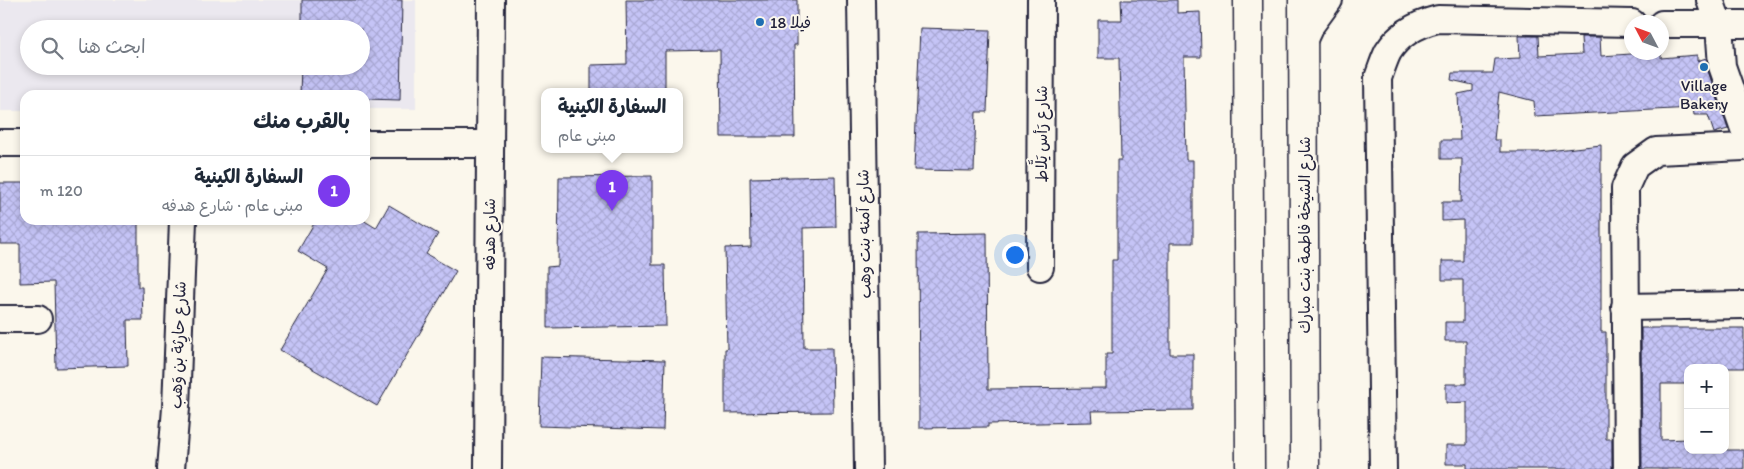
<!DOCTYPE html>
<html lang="ar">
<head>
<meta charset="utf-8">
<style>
	:root { --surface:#fff; --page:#f6f6f7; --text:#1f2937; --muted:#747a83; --line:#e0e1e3; --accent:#7c3aed }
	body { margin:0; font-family:Itim,"Playpen Sans Arabic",sans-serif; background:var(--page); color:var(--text); direction:rtl }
	.controls { position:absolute; right:15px; bottom:15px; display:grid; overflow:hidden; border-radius:10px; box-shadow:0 2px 8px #0003 }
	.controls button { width:45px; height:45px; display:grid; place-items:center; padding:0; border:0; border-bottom:1px solid var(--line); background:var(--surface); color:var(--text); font:25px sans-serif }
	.compass { position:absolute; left:1624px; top:15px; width:45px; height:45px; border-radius:50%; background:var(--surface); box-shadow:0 2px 8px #0003; rotate:311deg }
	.you { position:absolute; left:1014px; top:254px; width:18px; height:18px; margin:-12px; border:4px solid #fff; border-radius:50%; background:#1a73e8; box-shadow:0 0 0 8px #1a73e833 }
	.badge { display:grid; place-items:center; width:32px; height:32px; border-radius:50%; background:var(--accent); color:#fff; font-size:16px; font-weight:700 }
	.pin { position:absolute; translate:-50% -41px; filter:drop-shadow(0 1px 2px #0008) }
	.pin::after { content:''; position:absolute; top:26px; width:18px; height:15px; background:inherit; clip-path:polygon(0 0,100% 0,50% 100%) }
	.popup { position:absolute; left:541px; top:88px; width:142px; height:65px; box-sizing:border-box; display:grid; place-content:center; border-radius:10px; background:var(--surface); filter:drop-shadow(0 1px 4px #0005); font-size:16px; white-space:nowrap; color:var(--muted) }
	.popup b { font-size:19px; color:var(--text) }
	.popup::after { content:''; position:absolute; left:50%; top:100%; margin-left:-10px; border:10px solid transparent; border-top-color:var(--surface) }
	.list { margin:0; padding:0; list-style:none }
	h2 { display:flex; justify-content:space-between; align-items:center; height:65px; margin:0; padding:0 20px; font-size:21px }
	h2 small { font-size:16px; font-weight:400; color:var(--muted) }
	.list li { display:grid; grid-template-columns:32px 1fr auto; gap:15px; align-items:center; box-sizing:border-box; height:70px; padding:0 20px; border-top:1px solid var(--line) }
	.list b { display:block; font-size:19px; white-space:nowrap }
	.list p { margin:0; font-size:16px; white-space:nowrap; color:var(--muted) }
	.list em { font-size:16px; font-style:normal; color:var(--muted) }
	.icon { flex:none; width:28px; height:28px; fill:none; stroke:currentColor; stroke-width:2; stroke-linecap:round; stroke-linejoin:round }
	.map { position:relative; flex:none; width:1744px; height:469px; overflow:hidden; direction:ltr }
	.search { position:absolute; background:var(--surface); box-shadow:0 2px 8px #0003; left:20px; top:20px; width:350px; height:55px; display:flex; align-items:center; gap:12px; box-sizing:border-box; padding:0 18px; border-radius:28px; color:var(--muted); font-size:19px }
	.panel { position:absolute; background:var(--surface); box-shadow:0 2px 8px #0003; left:20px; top:90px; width:350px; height:135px; border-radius:15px; direction:rtl }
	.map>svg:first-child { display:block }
	.built { fill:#ebe8ef; fill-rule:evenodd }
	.building { fill:url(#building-cross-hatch); stroke:#22223b }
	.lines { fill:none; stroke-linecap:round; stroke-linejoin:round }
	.minor-casing { stroke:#22223b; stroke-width:30 }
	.major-casing { stroke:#22223b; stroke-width:31 }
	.minor { stroke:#fbf7ec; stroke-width:26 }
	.major { stroke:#fbf7ec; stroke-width:28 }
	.poi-dot { fill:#1f6fb2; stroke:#fbf7ec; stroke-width:2 }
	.labels { text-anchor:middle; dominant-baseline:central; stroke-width:4; stroke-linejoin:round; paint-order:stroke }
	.poi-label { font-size:16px; fill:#22223b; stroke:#fbf7ec; text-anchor:start }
	.street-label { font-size:16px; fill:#22223b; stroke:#fbf7ec }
</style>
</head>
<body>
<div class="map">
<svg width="1744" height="469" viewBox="0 0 1744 469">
	<defs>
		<pattern id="building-cross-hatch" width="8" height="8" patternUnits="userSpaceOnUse" patternTransform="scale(1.25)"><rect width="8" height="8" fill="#c5c4f6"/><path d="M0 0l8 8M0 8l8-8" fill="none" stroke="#a9a8d4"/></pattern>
	</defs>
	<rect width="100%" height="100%" fill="#fbf7ec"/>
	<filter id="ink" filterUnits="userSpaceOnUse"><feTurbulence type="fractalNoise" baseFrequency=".02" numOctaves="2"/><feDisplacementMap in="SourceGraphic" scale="10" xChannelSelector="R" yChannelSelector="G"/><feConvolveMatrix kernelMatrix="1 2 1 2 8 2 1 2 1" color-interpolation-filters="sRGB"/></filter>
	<g filter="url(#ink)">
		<path class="built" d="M0,0H416V109H365V95H25V111H0ZM29,29H361V66H29Z"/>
		<g class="building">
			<polygon points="302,0 402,0 400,100 365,99 365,95 300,95 301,66 361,66 361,29 302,29"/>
			<polygon points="626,0 797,0 797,45 794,45 795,137 721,137 720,50 665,51 665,92 591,92 591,65 627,64"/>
			<polygon points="1121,0 1177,0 1177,13 1200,12 1201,57 1184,57 1186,160 1193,160 1193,243 1170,243 1170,354 1193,354 1193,410 1091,411 1092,422 988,424 988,427 919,428 918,234 987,233 988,389 1106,388 1106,354 1112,354 1112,260 1117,260 1117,160 1121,160 1119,58 1098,58 1098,20 1122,20"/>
			<polygon points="920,28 990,30 987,112 976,112 974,171 914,170"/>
			<polygon points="1519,36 1538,36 1539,56 1582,54 1581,37 1600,37 1601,56 1661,52 1661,58 1697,55 1697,61 1706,58 1708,71 1728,129 1714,133 1708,115 1694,115 1693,108 1535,116 1534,101 1499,92 1494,140 1500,140 1500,152 1539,152 1601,145 1601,332 1606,332 1606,439 1612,439 1612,469 1467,469 1467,464 1446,464 1446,445 1467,445 1467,402 1446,403 1446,384 1466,384 1466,341 1445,341 1445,322 1463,322 1463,280 1442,280 1442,261 1463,261 1463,220 1442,221 1442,202 1461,202 1462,159 1441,159 1441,140 1460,140 1458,94 1473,91 1473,85 1451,80 1452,73 1493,73 1495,59 1520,58"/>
			<polygon points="652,176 652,265 665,265 666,326 547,328 547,267 558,266 559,177"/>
			<polygon points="835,176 836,227 803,228 804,348 832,348 833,412 725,413 725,349 727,349 725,248 751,247 750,178"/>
			<polygon points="0,183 25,183 25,220 138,220 138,287 142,287 143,320 127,320 128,366 56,368 54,282 20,283 20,244 0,244"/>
			<polygon points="389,205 438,234 426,254 456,271 377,406 280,350 328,269 298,251 316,220 363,220 376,228"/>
			<polygon points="1641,328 1744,328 1744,368 1688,368 1688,384 1661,384 1661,440 1688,439 1688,450 1744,450 1744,469 1642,469"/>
			<polygon points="541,357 665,360 663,430 539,426"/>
		</g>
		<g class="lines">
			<defs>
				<g id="minor">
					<polyline points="861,0 868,469"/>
					<polyline points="1710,0 1719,25 1722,66 1744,129"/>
					<polyline points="1662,24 1744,24"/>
					<polyline points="1303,41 1310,26 1329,0"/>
					<polyline points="0,143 25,143"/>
					<polyline points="365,144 489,144"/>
					<polyline points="1040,267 1041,0"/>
					<polyline points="1625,307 1744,305"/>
					<polyline points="0,319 38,319"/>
					<polyline points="171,469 176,408 183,220"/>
					<polyline points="488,469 491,0"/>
					<path d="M1383,469L1378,78C1381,70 1384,60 1388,52C1399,34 1418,24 1438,19L1632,23"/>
					<polyline points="1627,469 1625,188 1635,166 1656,151 1744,147"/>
				</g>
				<g id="major">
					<polyline points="1248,0 1250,469"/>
					<polyline points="1303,0 1305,469"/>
				</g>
			</defs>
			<use href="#minor" class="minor-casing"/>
			<use href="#major" class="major-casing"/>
			<use href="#minor" class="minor"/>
			<use href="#major" class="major"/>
		</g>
	</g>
	<g class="poi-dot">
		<circle cx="760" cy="22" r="5"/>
		<circle cx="1704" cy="67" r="5"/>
	</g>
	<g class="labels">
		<g class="poi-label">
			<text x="770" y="22">فيلا 18</text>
			<text x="1704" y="85" text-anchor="middle">Village<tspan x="1704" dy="18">Bakery</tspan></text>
		</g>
		<g class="street-label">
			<text transform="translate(1041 134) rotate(-90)">شارع رَأس يَلَّاط</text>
			<text transform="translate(489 234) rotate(-90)">شارع هدفه</text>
			<text transform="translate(864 234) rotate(-91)">شارع آمنه بنت وهب</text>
			<text transform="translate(1304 235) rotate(-90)">شارع الشيخة فاطمة بنت مبارك</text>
			<text transform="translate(178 345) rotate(-88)">شارع حارِثة بن وَهب</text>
		</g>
	</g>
</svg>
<div class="controls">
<button>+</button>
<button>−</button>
</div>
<svg class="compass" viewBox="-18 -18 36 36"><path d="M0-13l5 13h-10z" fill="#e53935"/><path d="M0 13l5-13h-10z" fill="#747a83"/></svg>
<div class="you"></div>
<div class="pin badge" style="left:612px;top:211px">1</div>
<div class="popup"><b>السفارة الكينية</b>مبنى عام</div>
<div class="search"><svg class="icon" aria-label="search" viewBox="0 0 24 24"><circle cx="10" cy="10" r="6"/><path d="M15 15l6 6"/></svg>ابحث هنا</div>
<section class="panel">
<h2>بالقرب منك<small></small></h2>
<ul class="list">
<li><span class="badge">1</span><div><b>السفارة الكينية</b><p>مبنى عام · شارع هدفه</p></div><em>120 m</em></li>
</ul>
</section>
</div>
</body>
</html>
